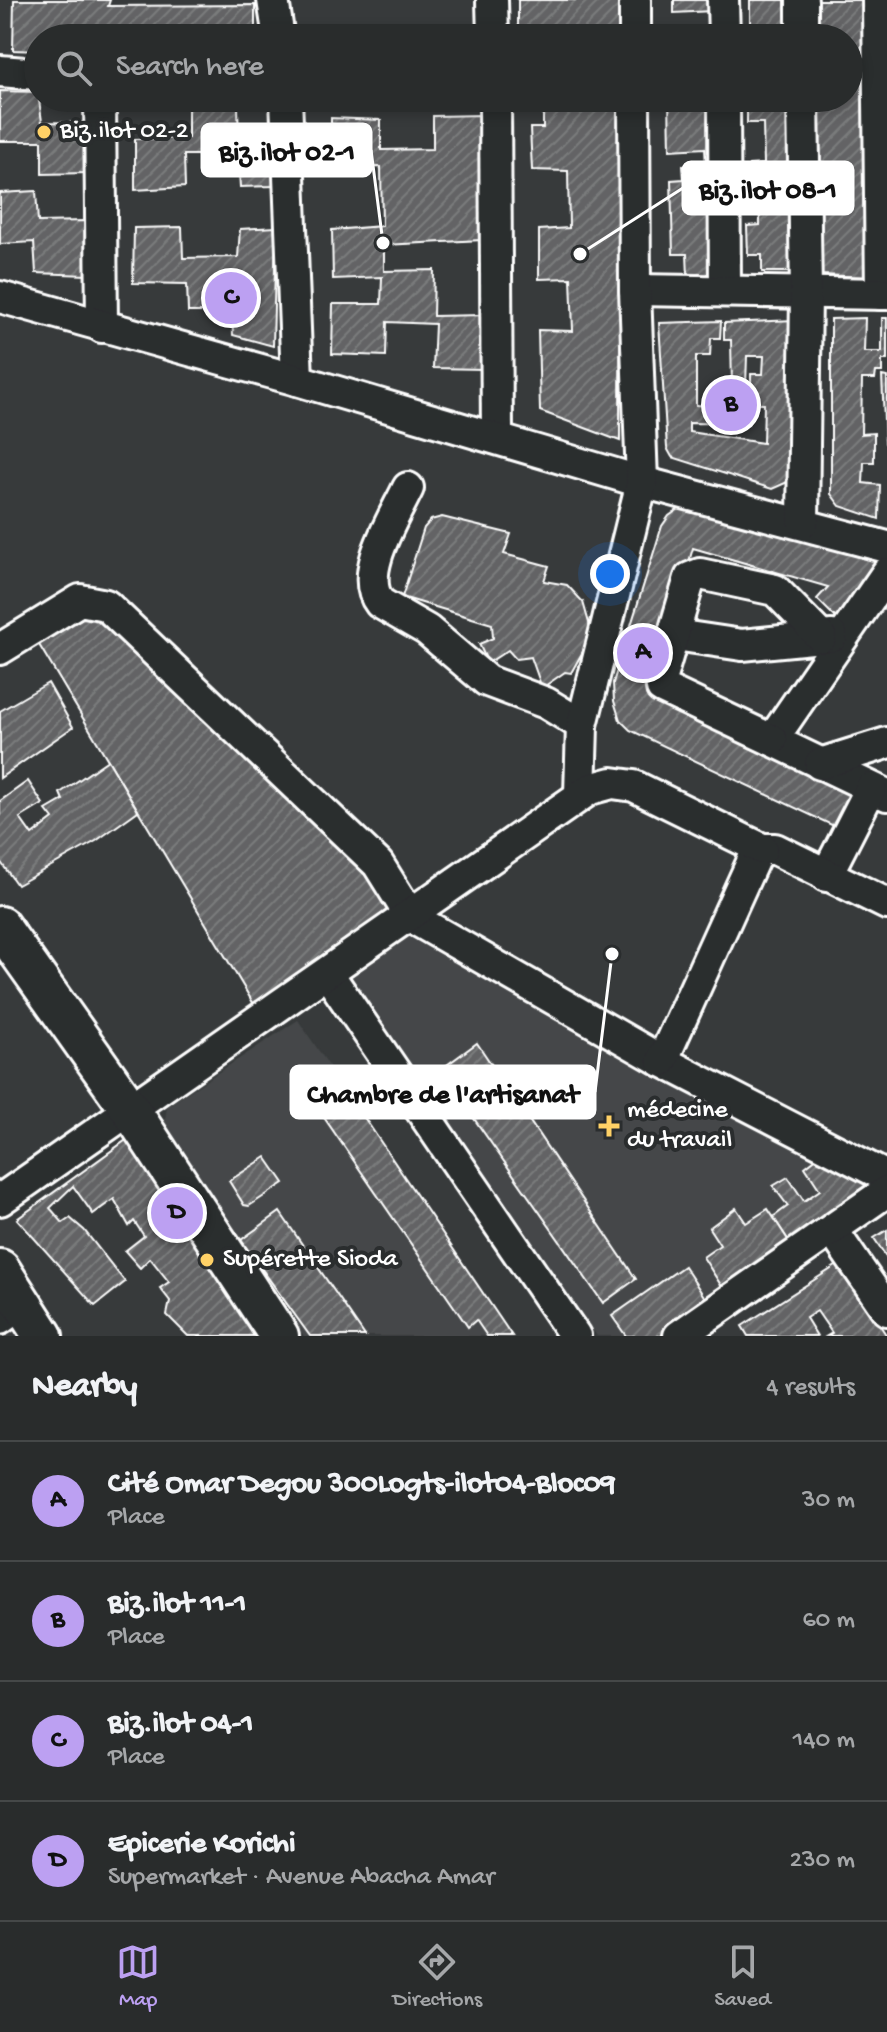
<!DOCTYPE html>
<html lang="en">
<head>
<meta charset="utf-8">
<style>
	:root { --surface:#292c2c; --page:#313434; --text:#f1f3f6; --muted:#a5a7a9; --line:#454848; --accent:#bca0f2 }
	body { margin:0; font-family:"Gochi Hand",sans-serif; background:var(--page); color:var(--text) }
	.you { position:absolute; left:610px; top:574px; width:28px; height:28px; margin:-20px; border:6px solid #fff; border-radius:50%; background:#1a73e8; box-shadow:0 0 0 12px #1a73e833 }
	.badge { display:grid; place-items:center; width:52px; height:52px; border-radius:50%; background:var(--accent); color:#111; font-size:26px; font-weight:700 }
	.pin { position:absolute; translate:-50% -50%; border:4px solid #fff; box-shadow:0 2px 8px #0006 }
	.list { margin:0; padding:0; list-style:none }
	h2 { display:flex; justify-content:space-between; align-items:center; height:104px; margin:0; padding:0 32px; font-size:34px }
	h2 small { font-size:26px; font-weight:400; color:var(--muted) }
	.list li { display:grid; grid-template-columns:52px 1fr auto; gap:24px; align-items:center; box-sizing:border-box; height:120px; padding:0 32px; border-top:2px solid var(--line) }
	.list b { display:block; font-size:30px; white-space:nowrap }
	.list p { margin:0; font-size:26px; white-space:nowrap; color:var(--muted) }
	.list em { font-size:26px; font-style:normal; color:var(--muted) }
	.icon { flex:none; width:44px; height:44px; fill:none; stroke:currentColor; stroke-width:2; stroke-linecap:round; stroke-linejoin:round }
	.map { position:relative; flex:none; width:887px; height:1336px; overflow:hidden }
	.search { position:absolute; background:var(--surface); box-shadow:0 4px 12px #0003; left:24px; right:24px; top:24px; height:88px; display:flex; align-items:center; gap:20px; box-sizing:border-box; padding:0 28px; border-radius:44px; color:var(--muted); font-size:30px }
	.sheet { height:584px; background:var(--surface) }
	nav { display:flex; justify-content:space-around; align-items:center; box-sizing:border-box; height:112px; border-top:2px solid var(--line); background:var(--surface); font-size:22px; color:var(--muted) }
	nav a { display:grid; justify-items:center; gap:4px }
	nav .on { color:var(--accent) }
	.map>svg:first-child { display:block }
	.built { fill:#444748 }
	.building { fill:url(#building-hatch); stroke:#fff; stroke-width:2 }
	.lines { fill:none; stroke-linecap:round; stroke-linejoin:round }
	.minor-casing { stroke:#fff; stroke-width:36 }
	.major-casing { stroke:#fff; stroke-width:44 }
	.minor { stroke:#2a2d2e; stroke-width:30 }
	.major { stroke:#2a2d2e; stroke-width:38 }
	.poi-dot { fill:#ffd166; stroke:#2a2d2e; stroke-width:3 }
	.labels { text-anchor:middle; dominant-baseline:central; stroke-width:8; stroke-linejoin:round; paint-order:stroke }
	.poi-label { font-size:26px; fill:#fff; stroke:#2a2d2e; text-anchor:start }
	.leader { fill:none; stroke:#fff; stroke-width:3 }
	.callout-dot { fill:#fff; stroke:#2a2d2e; stroke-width:3 }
	.callout { fill:#fff; stroke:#fff; stroke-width:3 }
	.callout-label { font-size:28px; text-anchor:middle; font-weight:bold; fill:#111 }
</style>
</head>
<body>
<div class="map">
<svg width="887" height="1336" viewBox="0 0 887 1336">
	<defs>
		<pattern id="building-hatch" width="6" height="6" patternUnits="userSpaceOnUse" patternTransform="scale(2)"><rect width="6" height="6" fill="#636465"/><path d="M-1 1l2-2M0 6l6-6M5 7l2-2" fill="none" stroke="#7a7b7c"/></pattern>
	</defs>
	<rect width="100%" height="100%" fill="#373a3b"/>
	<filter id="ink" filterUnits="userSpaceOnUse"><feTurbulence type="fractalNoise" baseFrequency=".0125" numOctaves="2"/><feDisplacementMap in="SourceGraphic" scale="16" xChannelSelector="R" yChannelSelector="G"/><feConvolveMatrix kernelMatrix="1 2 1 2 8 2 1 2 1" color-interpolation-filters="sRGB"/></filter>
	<g filter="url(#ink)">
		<g class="built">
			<polygon points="412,924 885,1184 665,1336 597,1336 337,976"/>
			<polygon points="298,1020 512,1336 304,1336 163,1135 167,1106"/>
		</g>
		<g class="building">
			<polygon points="14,0 110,0 108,6 255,5 255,38 38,38 38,51 13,50"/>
			<polygon points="518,0 619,0 621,38 518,38"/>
			<polygon points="674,0 712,0 712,11 674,13"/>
			<polygon points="750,0 789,0 789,38 759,38 759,29 750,29"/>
			<polygon points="817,0 867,0 868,277 821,275 818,98 849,98 849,38 817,38"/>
			<polygon points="0,91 38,92 42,122 88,123 87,173 42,174 42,141 0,141"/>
			<polygon points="669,98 713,98 716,276 688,276 687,254 673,254 671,180 684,179 683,166 706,166 705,148 670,150"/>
			<polygon points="747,98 790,98 793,272 762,272 762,255 748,255 747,226 760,225 759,194 750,194 749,165 764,164 763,123 747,123"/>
			<polygon points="188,105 238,106 239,141 279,139 275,186 240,187 238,155 184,155 185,187 135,190 135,139 188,138"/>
			<polygon points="543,107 621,107 620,441 540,411 538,330 573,331 571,278 539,279 539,230 569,228 568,171 532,170 530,128 543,128"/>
			<polygon points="483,115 482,240 384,245 384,271 434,270 433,316 483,315 483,369 433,368 435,324 387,322 386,356 332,354 333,304 381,304 382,277 333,279 332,230 382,226 381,167 331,169 331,118 381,120 381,150 433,149 433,116"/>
			<polygon points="36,191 38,222 85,221 87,275 36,273 34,242 0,244 0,193"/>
			<polygon points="182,227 183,258 238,257 240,229 276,227 273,346 233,335 232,312 188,312 187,284 133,283 134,228"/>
			<polygon points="865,318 864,352 882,352 882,318 887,318 887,360 882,360 882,372 876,372 875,379 862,379 861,434 874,433 874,462 864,462 863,483 880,485 879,519 840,506 831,494 831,319"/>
			<polygon points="795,320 792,480 772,489 672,457 667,448 659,323 721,321 720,338 711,338 710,356 696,356 696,405 715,406 715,391 747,389 748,424 689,423 689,432 763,443 764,404 751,404 751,374 763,374 764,356 747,356 746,385 732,386 731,340 724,340 724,323"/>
			<polygon points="882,376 887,377 887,443 885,443"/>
			<polygon points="683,506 887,556 841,623 817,599 828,587 693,548 652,688 857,791 838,828 630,730 620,720 614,701 613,683 662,526 669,516"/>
			<polygon points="442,517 511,534 504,554 549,566 544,581 567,585 583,602 591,630 589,654 582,653 571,673 565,672 542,688 531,657 516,659 508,650 488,663 479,644 493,638 492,624 402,597 424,528 431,520"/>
			<polygon points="99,605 363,872 394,913 255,1006 38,643"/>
			<polygon points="48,683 73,727 0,778 0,711"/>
			<polygon points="108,760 138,811 96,841 17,885 0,861 0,801 28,781 43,804 20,818 32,835 53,819 46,810 63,800 60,793"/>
			<polygon points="477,1043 636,1279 603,1303 440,1070"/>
			<polygon points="351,1098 512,1336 487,1336 476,1320 468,1327 323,1116"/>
			<polygon points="129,1138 240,1312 257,1336 188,1336 167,1315 170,1301 160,1288 169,1282 150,1258 140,1268 125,1251 144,1236 134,1221 129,1226 114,1199 93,1214 73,1186 50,1208 63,1223 70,1218 84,1230 125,1282 95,1306 17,1219"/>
			<polygon points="266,1157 284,1183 249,1206 244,1205 229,1181"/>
			<polygon points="818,1157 881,1187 794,1249 773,1217 788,1206 773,1186 788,1177 804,1201 820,1190 805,1167"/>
			<polygon points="736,1208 746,1223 768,1209 794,1249 726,1293 703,1257 720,1245 709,1228"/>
			<polygon points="280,1212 365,1336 310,1336 241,1240"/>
			<polygon points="887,1230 887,1258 874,1238"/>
			<polygon points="839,1264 887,1336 827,1336 832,1333 817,1311 806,1318 817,1336 748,1336 742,1326"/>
			<polygon points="684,1266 713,1310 674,1336 626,1336 612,1316"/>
		</g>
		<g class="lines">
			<defs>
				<g id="minor">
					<polyline points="273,0 279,38"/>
					<polyline points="492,0 493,38"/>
					<polyline points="723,0 724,38"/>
					<polyline points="802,0 802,38"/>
					<polyline points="878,0 881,294"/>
					<polyline points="635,38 635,0"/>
					<polyline points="0,71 38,74"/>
					<polyline points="100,98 102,327"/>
					<polyline points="286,98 297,380"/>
					<polyline points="495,98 497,438"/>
					<polyline points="724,98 725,291"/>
					<polyline points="635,290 887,294"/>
					<polyline points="0,297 297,380 642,482 887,547"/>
					<path d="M408,488C394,518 357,574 380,603L427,630L487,681L546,703L582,725"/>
					<polyline points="803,522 806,293 803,98"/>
					<polyline points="887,573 772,740 887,795"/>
					<polyline points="675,635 742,645 832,636"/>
					<polyline points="0,649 80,600 106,605 378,864 411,917 662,1061 887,1177"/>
					<polyline points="772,740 662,688 661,677 690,578 700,574 775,590 821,637"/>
					<polyline points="820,764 887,743"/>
					<polyline points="580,795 582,725 642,482 635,290 634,98"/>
					<polyline points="826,876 871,788"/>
					<polyline points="328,974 575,1336"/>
					<polyline points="662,1061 755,856 762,849 775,849 887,904"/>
					<polyline points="0,1200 590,789 612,783 634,786 762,849"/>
					<polyline points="833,1231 887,1310"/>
					<polyline points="0,1319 21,1304"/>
					<polyline points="679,1336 887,1191"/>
				</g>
				<g id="major">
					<polyline points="0,926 130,1109 279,1336"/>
					<polyline points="0,1269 43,1336"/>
				</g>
			</defs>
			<use href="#minor" class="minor-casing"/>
			<use href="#major" class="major-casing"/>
			<use href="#minor" class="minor"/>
			<use href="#major" class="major"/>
		</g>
	</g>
	<g class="poi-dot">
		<circle cx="44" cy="132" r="8"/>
		<path d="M605 1114h8v8h8v8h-8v8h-8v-8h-8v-8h8z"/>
		<circle cx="207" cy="1260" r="8"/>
	</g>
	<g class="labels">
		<g class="poi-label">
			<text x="60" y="132">Biz.ilot 02-2</text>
			<text x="627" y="1111">médecine<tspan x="627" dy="30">du travail</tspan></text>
			<text x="223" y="1260">Supérette Sioda</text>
		</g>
	</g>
	<path class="leader" d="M383 243L371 150M580 254L683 188M612 954L595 1092"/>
	<g class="callout-dot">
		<circle cx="383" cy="243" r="8"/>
		<circle cx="580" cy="254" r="8"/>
		<circle cx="612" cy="954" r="8"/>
	</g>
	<g class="callout">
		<rect x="202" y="124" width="169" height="52" rx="8"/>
		<rect x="683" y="162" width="170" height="52" rx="8"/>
		<rect x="291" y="1066" width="304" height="52" rx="8"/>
	</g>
	<g class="callout-label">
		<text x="287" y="160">Biz.ilot 02-1</text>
		<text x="768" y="198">Biz.ilot 08-1</text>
		<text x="443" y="1102">Chambre de l'artisanat</text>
	</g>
</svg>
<div class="you"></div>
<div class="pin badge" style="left:643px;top:653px">A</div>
<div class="pin badge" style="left:731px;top:405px">B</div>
<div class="pin badge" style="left:231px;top:298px">C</div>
<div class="pin badge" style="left:177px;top:1213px">D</div>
<div class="search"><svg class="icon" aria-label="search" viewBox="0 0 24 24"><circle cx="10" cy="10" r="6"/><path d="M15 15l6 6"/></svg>Search here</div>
</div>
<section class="sheet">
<h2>Nearby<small>4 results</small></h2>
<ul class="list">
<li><span class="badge">A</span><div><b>Cité Omar Degou 300Logts-ilot04-Bloc09</b><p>Place</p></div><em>30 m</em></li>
<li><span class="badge">B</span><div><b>Biz.ilot 11-1</b><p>Place</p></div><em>60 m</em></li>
<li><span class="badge">C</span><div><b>Biz.ilot 04-1</b><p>Place</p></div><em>140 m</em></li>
<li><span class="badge">D</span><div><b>Epicerie Korichi</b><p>Supermarket · Avenue Abacha Amar</p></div><em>230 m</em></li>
</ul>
</section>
<nav>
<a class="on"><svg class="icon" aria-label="map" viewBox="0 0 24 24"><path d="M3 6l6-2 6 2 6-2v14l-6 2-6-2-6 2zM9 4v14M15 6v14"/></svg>Map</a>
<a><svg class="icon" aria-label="directions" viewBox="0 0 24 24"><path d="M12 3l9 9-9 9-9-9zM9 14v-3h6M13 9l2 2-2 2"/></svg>Directions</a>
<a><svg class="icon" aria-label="saved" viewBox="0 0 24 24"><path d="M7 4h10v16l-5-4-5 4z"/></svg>Saved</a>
</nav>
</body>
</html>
